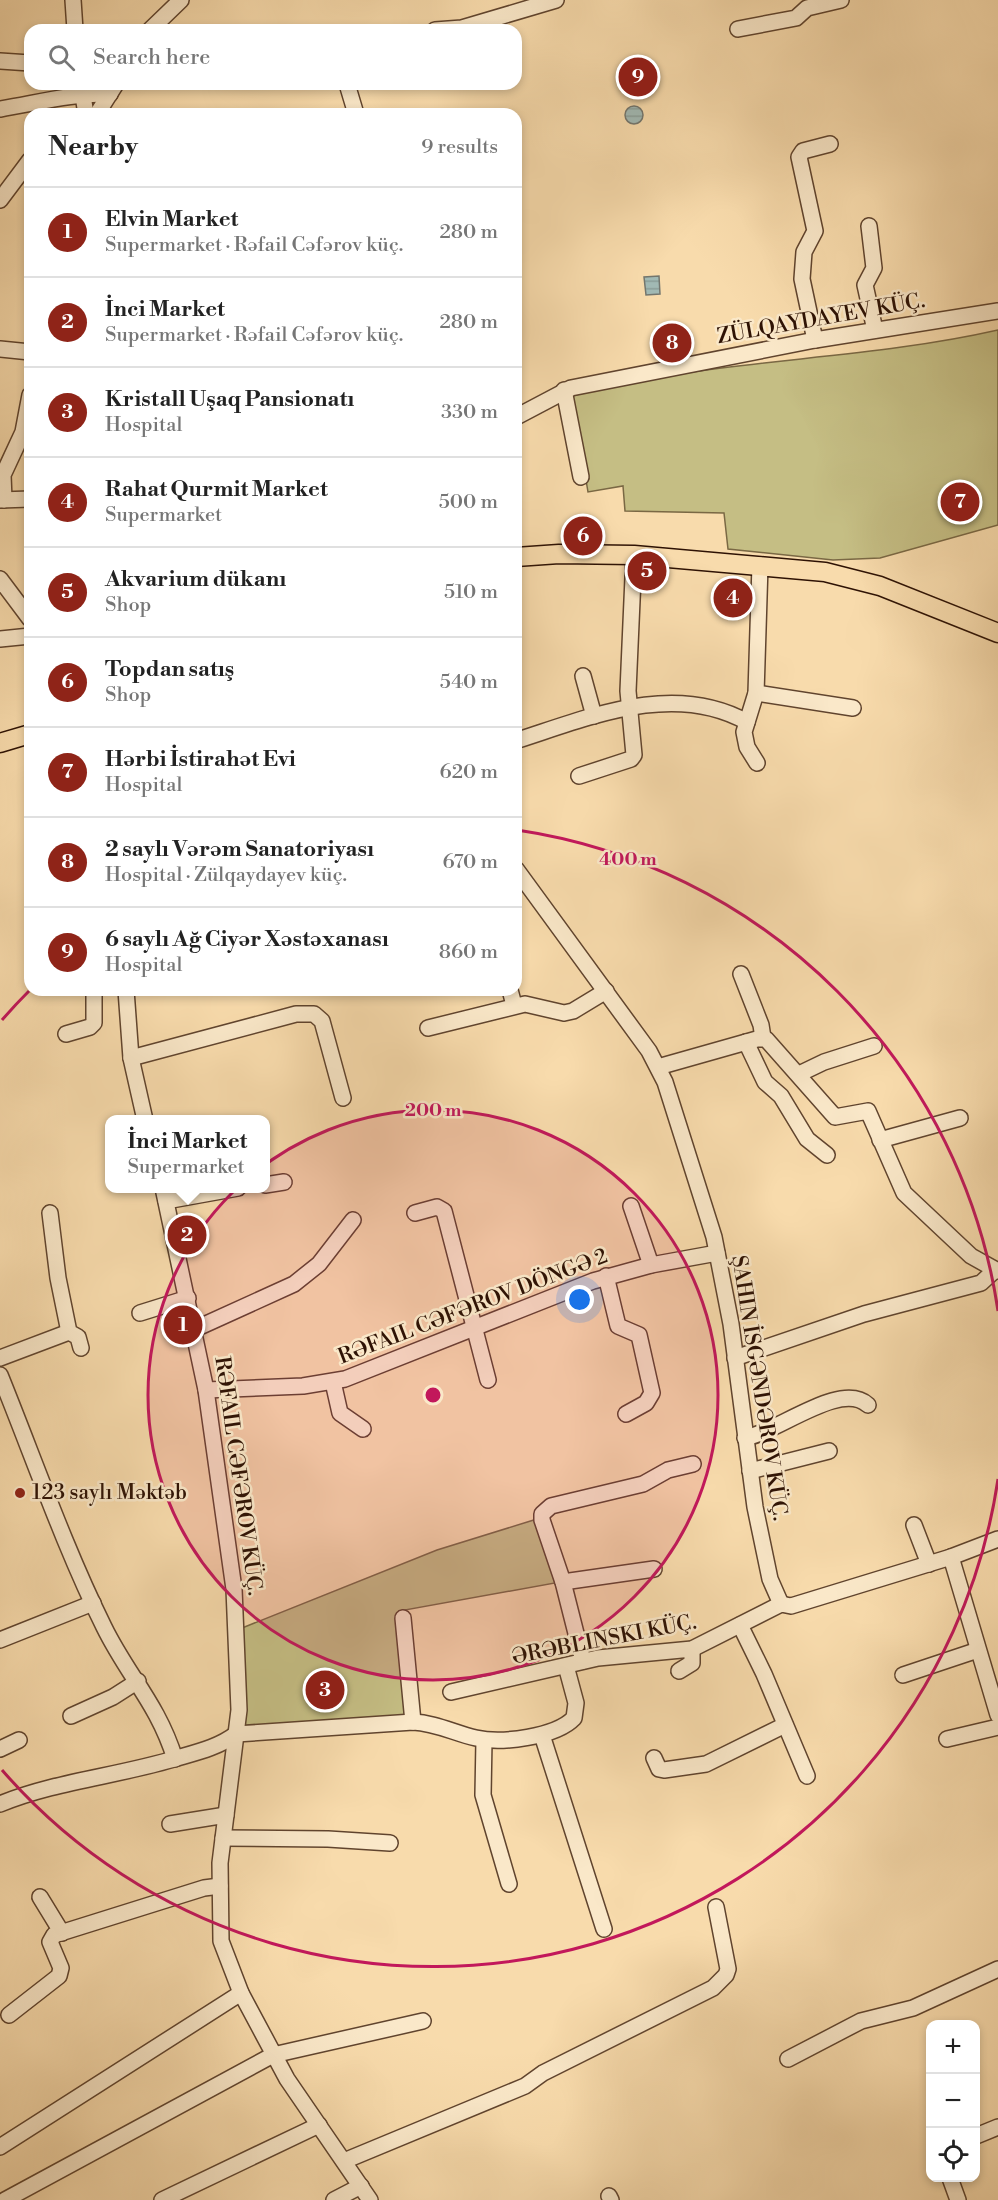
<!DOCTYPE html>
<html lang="en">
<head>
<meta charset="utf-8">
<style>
	:root { --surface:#fff; --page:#f2f2f2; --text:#222; --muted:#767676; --line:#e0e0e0; --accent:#8f2418 }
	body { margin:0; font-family:"Libre Bodoni",serif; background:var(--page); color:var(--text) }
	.controls { position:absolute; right:18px; bottom:18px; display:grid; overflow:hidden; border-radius:12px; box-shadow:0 3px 9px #0003 }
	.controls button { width:54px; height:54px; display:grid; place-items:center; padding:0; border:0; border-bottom:2px solid var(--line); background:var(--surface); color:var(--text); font:30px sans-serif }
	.you { position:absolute; left:580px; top:1300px; width:21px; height:21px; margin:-15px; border:4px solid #fff; border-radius:50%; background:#1a73e8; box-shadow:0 0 0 9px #1a73e833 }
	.badge { display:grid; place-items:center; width:39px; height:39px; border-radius:50%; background:var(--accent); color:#fff; font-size:20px; font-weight:700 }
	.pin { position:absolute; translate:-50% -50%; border:3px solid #fff; box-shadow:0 2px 6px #0006 }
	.popup { position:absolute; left:105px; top:1115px; width:165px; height:78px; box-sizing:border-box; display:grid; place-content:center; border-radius:12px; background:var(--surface); filter:drop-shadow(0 2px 4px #0005); font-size:20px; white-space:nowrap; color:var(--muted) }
	.popup b { font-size:22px; color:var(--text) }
	.popup::after { content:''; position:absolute; left:50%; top:100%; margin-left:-12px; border:12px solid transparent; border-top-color:var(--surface) }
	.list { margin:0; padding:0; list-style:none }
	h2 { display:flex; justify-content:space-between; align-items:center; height:78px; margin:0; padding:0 24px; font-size:26px }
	h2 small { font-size:20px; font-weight:400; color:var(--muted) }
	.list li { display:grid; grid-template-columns:39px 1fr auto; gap:18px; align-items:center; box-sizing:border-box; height:90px; padding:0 24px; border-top:2px solid var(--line) }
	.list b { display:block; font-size:22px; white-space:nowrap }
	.list p { margin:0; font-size:20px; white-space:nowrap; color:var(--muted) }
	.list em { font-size:20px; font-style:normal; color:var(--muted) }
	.icon { flex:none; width:33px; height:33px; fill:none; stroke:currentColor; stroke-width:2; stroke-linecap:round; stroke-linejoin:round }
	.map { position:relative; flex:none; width:998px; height:2200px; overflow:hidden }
	.search { position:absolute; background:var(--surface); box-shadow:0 3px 9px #0003; left:24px; top:24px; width:498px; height:66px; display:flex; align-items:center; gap:15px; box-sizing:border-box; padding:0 21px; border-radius:18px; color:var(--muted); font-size:22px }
	.panel { position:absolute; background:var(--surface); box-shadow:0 3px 9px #0003; left:24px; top:108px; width:498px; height:888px; border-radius:18px }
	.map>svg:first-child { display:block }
	.green { fill:#c5be84; stroke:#7a6844; stroke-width:1.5 }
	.water { fill:url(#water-rules); stroke:#73766e; stroke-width:1.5 }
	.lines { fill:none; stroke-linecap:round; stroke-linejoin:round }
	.minor-casing { stroke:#60442e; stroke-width:18 }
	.major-casing { stroke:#2e1204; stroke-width:21 }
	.minor { stroke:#fae8c9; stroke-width:15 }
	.major { stroke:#f8dbac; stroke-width:18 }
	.ring { fill:none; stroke:#c2185b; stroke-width:3 }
	.poi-dot { fill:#8f2418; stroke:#fae8c9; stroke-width:2 }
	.labels { text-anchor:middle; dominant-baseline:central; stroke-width:5; stroke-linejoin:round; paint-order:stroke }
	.street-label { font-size:21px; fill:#2e1204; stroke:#fae8c9 }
	.poi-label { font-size:21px; fill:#2e1204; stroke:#fae8c9; text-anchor:start }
	.centre { fill:#c2185b; stroke:#fae8c9; stroke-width:3 }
	.ring-label { font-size:18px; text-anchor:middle; font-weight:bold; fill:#c2185b; stroke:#fae8c9; stroke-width:5; stroke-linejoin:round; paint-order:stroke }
</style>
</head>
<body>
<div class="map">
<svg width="998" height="2200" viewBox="0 0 998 2200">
	<defs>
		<pattern id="water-rules" width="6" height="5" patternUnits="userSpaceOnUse" patternTransform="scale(1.5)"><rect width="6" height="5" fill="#a1b9b4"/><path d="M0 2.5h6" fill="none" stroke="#8b9e99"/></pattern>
	</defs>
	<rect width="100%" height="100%" fill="#f8dbac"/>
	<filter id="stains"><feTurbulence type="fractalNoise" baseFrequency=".00333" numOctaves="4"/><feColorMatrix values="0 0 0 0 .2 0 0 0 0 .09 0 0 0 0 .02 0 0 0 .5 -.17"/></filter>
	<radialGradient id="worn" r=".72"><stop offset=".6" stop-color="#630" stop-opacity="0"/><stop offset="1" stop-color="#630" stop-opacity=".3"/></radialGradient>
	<g class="green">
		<path d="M998,330V525L880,558L833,560L728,549L724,513L625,511L623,486L588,492L572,396C711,358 857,362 998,330Z"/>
		<polygon points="537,1519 555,1583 399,1611 408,1716 243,1729 242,1628 437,1550"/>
	</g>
	<g class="water">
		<circle cx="634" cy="115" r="9"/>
		<polygon points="659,276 660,294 646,295 644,277"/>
	</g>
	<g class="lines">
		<defs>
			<g id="minor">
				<polyline points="73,0 75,30"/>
				<polyline points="738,29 796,18 807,8 841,0"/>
				<polyline points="150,30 181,0"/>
				<polyline points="435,30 462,28 556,0"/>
				<polyline points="0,61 30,63"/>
				<polyline points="81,84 86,114"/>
				<polyline points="347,84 356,114"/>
				<path d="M0,109C37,103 73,93 110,94"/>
				<polyline points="97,114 116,84"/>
				<polyline points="0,200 30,160"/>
				<polyline points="869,226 874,268 865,285 875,330"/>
				<polyline points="815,340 802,279 804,252 815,231 799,157 803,151 830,144"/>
				<polyline points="0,349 30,352"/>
				<polyline points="564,390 581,477"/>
				<polyline points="516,417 571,388 815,340 998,311"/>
				<polyline points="0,500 30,499"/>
				<polyline points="4,500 3,475 23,432 30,395"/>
				<polyline points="0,579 30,619"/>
				<polyline points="0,639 30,636"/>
				<polyline points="583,676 594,716"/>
				<polyline points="756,693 853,708"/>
				<path d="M518,740C590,717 674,681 747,722"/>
				<polyline points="757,763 747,747 744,732 756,693 760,565"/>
				<polyline points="579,776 631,759 634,755 628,691 634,555"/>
				<polyline points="516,869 649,1051 665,1082 714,1237 731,1324 755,1507 770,1579 781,1604"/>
				<polyline points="741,974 761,1025 763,1038"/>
				<polyline points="126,990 131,1058 145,1120"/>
				<polyline points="510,990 514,1005"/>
				<polyline points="428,1028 525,1004 564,1013 573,1011 606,991"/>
				<polyline points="66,1034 90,1027 94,1023 94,990"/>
				<polyline points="746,1042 765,1082 781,1096 807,1139 827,1155"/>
				<polyline points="131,1058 296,1014 314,1014 322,1021 343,1098"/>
				<polyline points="658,1067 757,1039 766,1039 835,1117 868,1111 904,1193 971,1256 998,1271"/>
				<polyline points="799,1074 824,1062 874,1046"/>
				<polyline points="880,1140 960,1118"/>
				<polyline points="265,1185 284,1182"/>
				<polyline points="163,1188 206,1390 234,1589 239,1710 220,1863 221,1941 241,1993 287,2079 370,2200"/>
				<polyline points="166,1201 238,1188"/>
				<polyline points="631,1206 651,1265"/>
				<polyline points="50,1213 58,1278 69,1332 78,1337 81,1348"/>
				<polyline points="415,1213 437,1207 444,1211 488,1380"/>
				<polyline points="606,1276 618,1326 639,1335 652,1393 646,1403 626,1414"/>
				<polyline points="140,1313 188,1298"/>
				<polyline points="195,1329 294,1284 319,1264 353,1220"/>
				<polyline points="0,1358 69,1332"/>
				<polyline points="735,1358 864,1314 981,1283 995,1270"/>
				<path d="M0,1375C34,1459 64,1546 104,1627C128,1676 158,1704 175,1759"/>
				<polyline points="333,1382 340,1413 363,1429"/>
				<polyline points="206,1390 303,1386 345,1379 593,1281 651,1265 717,1253"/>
				<path d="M745,1438C778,1432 841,1380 868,1405"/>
				<polyline points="750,1471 829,1451"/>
				<polyline points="914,1525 929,1564"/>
				<polyline points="951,1557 998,1715"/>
				<polyline points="563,1582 654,1569"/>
				<polyline points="403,1618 413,1722"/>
				<polyline points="740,1625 764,1674 807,1776"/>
				<polyline points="0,1640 93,1603"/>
				<polyline points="583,1661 563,1582 542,1520 542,1514 551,1506 643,1484 668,1470 693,1464"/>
				<polyline points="679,1671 692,1663 692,1649"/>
				<polyline points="903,1675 978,1650"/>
				<polyline points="451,1692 598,1658 692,1649 781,1604 791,1606 951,1557 998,1539"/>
				<polyline points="71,1716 113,1697 138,1681"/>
				<polyline points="542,1735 604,1929"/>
				<polyline points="947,1739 998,1727"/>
				<polyline points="484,1740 483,1795 509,1884"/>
				<polyline points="0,1749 19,1740"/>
				<polyline points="654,1758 659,1769 664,1770 706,1764 785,1725"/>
				<path d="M0,1804C56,1781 119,1776 177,1758C198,1752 219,1747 236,1734L413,1722C436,1723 454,1733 476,1738C501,1744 556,1737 574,1718L576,1703L566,1666"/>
				<polyline points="170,1824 226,1815"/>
				<polyline points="223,1838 328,1839 390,1843"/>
				<polyline points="40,1897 62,1933"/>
				<polyline points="9,2015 59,1976 61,1968 50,1942 54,1935 204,1888 220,1886"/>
				<polyline points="788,2059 861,2021 913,2008 998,1969"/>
				<polyline points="976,2136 998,2127"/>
				<polyline points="0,2147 241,1993"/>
				<polyline points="344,2161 525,2086 543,2073 713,1988 726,1975 728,1969 716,1907"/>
				<polyline points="950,2178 958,2200"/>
				<polyline points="609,2196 611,2200"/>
				<polyline points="5,2200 273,2055 423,2021"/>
				<polyline points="162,2200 319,2125"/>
				<polyline points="334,2200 361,2186"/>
			</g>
			<g id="major">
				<polyline points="516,557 559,554 634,555 825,572 880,586 998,633"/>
				<polyline points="0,743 30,734"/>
			</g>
		</defs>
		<use href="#minor" class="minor-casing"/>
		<use href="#major" class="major-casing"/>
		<use href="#minor" class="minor"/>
		<use href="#major" class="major"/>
	</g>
	<circle cx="433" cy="1395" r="285" fill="#c2185b" fill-opacity=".12"/>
	<g class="ring">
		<circle cx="433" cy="1395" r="285"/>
		<path d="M998 1479A571 571 0 0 1 2 1770M2 1020A571 571 0 0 1 29 991M517 830A571 571 0 0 1 998 1311"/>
	</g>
	<circle class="poi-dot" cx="20" cy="1493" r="6"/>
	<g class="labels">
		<g class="street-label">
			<text transform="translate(821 319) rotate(-10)">ZÜLQAYDAYEV KÜÇ.</text>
			<text transform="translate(473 1307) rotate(-21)">RƏFAIL CƏFƏROV DÖNGƏ 2</text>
			<text transform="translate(759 1388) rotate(81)">ŞAHIN İSGƏNDƏROV KÜÇ.</text>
			<text transform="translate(238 1476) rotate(82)">RƏFAIL CƏFƏROV KÜÇ.</text>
			<text transform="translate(604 1640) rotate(-11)">ƏRƏBLINSKI KÜÇ.</text>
		</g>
		<g class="poi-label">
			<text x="32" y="1493">123 saylı Məktəb</text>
		</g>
	</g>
	<circle cx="433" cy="1395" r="9" class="centre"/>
	<g class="ring-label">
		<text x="628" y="865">400 m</text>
		<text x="433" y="1116">200 m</text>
	</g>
	<rect width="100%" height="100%" filter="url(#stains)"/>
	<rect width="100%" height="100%" fill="url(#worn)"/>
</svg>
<div class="controls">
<button>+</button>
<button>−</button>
<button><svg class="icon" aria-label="locate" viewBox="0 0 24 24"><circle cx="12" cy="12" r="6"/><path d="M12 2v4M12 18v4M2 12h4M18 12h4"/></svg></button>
</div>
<div class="you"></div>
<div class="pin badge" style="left:183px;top:1325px">1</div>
<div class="pin badge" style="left:187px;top:1235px">2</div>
<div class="popup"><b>İnci Market</b>Supermarket</div>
<div class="pin badge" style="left:325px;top:1690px">3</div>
<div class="pin badge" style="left:733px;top:598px">4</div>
<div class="pin badge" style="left:647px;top:571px">5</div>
<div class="pin badge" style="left:583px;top:536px">6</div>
<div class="pin badge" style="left:960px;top:502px">7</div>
<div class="pin badge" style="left:672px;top:343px">8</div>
<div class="pin badge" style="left:638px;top:77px">9</div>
<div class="search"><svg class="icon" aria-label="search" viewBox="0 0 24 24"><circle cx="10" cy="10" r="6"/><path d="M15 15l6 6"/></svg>Search here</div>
<section class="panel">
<h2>Nearby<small>9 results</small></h2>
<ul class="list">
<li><span class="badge">1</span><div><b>Elvin Market</b><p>Supermarket · Rəfail Cəfərov küç.</p></div><em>280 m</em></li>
<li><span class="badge">2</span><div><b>İnci Market</b><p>Supermarket · Rəfail Cəfərov küç.</p></div><em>280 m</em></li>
<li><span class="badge">3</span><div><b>Kristall Uşaq Pansionatı</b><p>Hospital</p></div><em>330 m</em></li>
<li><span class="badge">4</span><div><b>Rahat Qurmit Market</b><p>Supermarket</p></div><em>500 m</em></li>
<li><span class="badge">5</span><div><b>Akvarium dükanı</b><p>Shop</p></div><em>510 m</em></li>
<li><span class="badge">6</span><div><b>Topdan satış</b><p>Shop</p></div><em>540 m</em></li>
<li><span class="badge">7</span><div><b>Hərbi İstirahət Evi</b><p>Hospital</p></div><em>620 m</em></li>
<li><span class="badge">8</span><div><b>2 saylı Vərəm Sanatoriyası</b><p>Hospital · Zülqaydayev küç.</p></div><em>670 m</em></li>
<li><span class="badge">9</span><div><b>6 saylı Ağ Ciyər Xəstəxanası</b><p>Hospital</p></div><em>860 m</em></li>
</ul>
</section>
</div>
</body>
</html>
